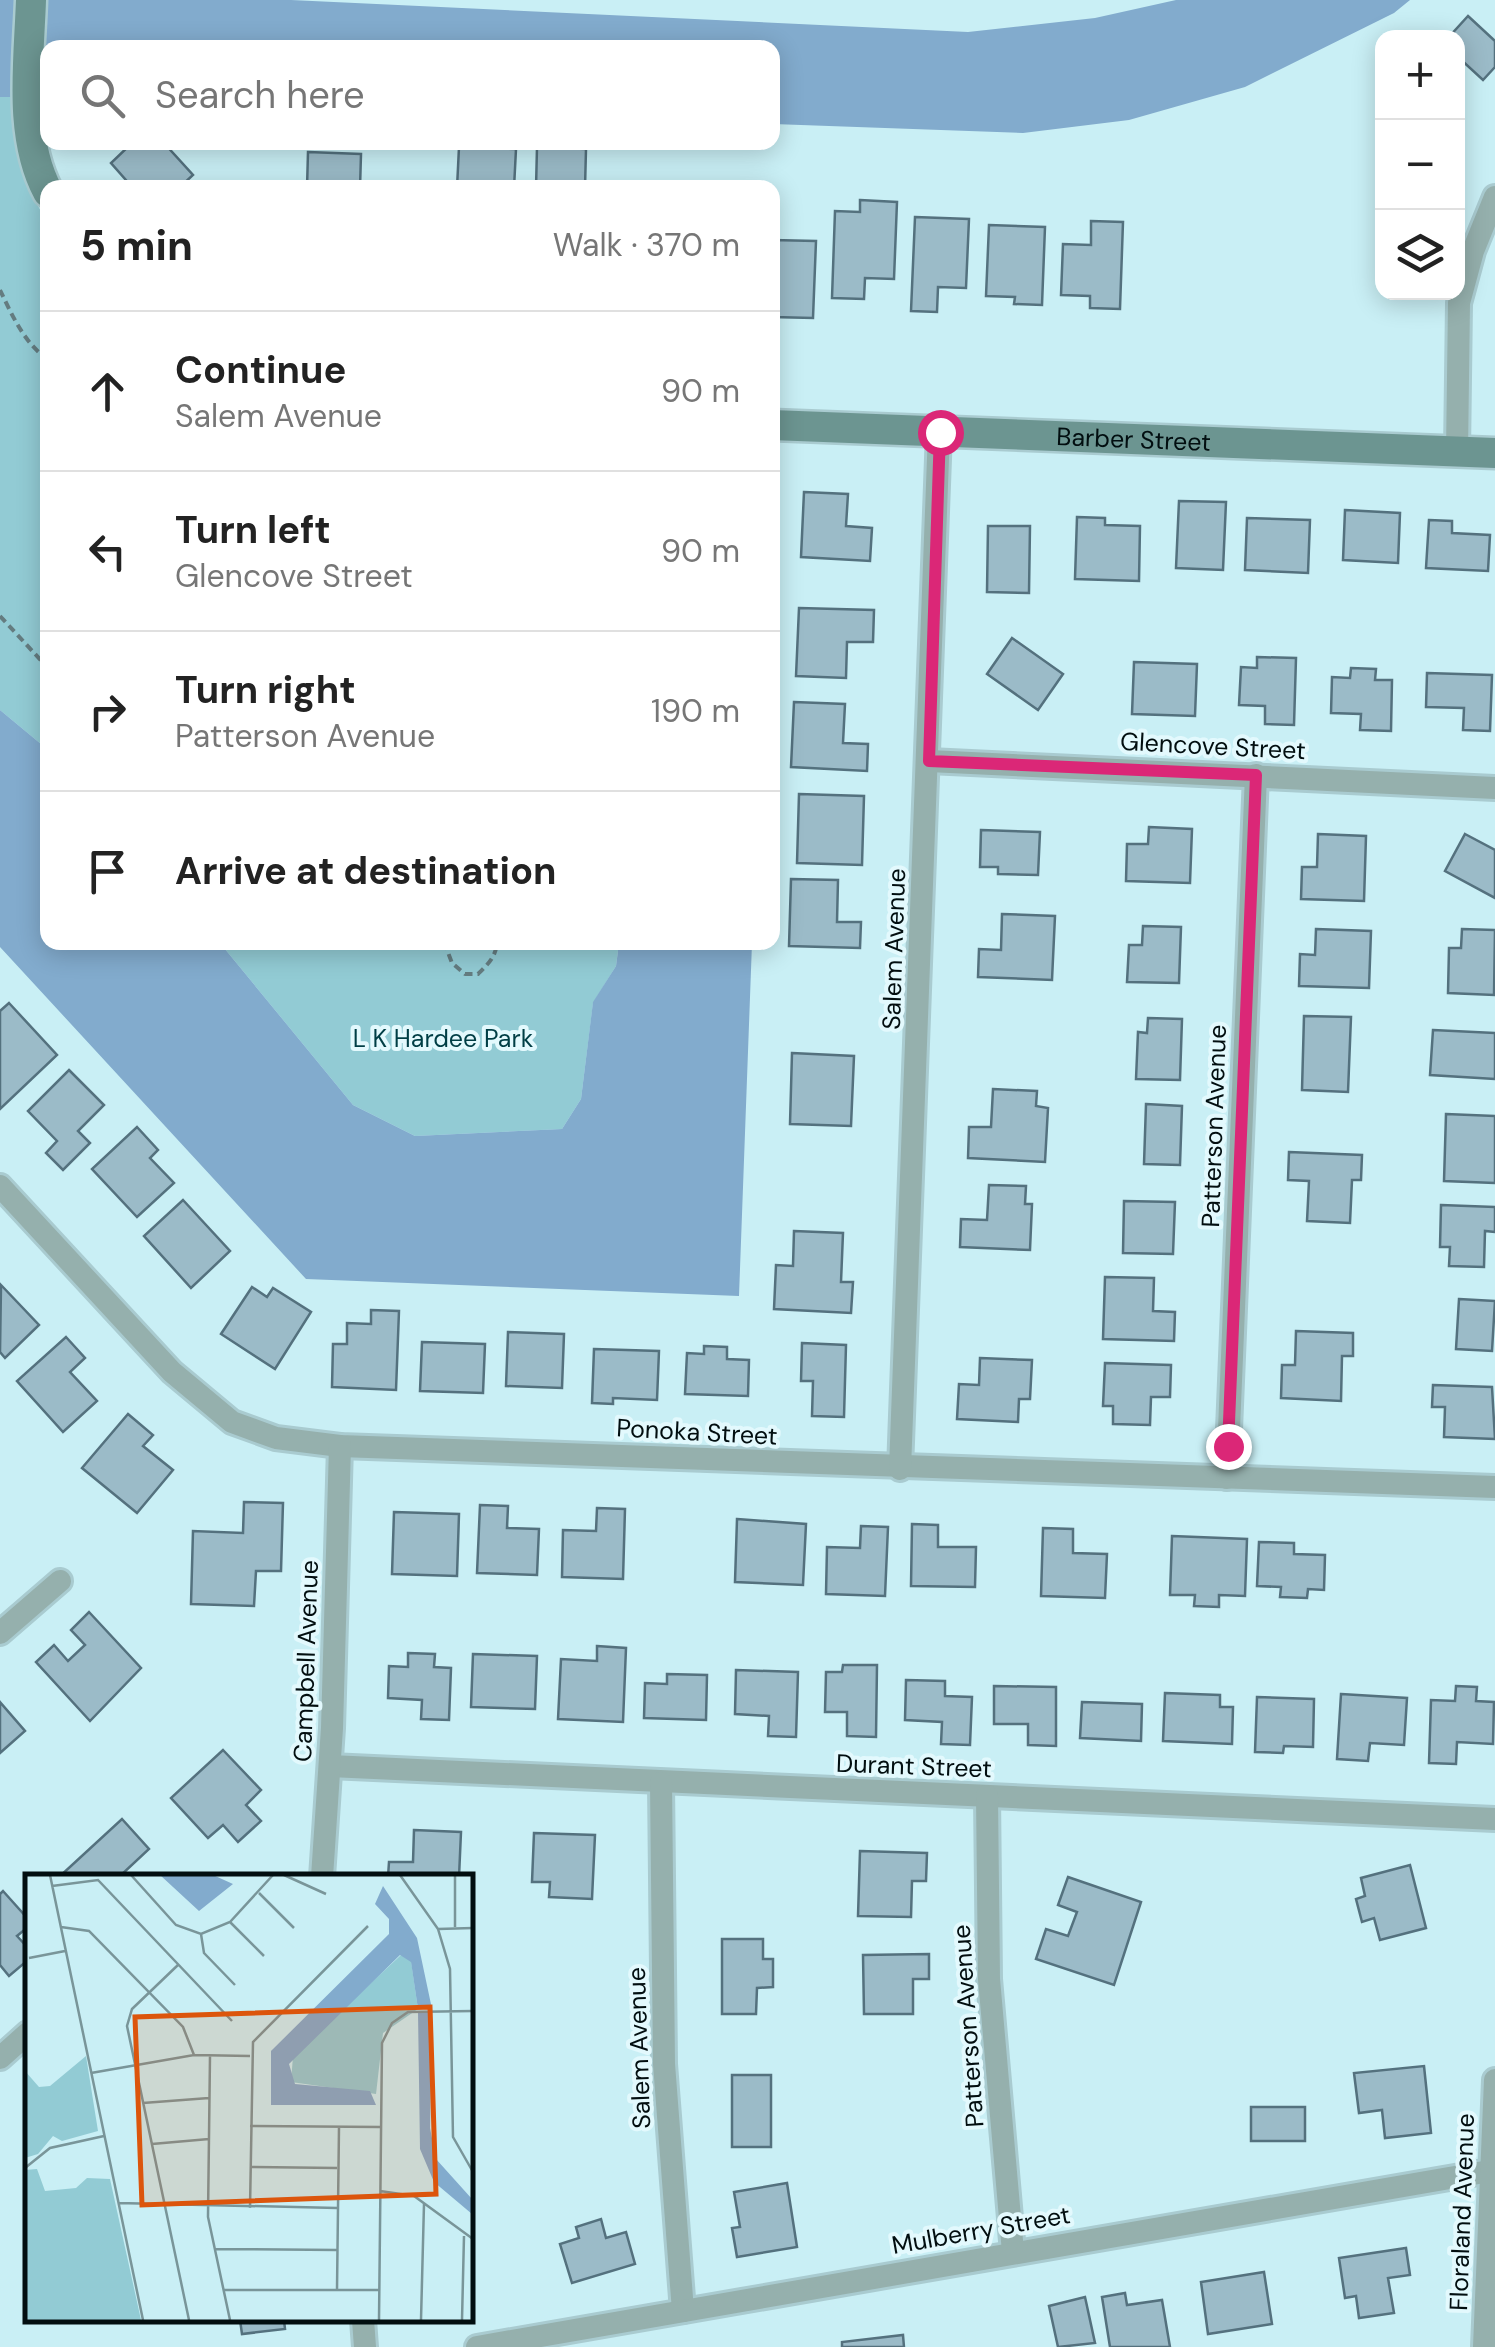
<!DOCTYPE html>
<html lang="en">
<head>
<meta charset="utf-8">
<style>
	:root { --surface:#fff; --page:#f2f2f2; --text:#222; --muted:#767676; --line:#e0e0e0 }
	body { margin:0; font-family:"DM Sans",sans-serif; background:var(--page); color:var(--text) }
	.controls { position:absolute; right:30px; top:30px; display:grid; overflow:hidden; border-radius:20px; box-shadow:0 5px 25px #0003 }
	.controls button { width:90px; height:90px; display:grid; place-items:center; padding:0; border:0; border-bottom:2px solid var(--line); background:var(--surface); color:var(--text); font:50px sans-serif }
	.stop { position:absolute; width:30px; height:30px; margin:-22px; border:8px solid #db2777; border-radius:50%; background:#fff }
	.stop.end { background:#db2777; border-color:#fff; box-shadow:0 2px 10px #0008 }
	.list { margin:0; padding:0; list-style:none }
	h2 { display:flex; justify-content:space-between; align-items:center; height:130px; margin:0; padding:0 40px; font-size:42px }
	h2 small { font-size:32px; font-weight:400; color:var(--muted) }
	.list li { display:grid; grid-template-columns:65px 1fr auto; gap:30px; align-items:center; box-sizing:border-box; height:160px; padding:0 40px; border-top:2px solid var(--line) }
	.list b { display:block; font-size:38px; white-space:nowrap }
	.list p { margin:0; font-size:32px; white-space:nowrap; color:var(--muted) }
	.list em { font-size:32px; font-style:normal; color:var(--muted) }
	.icon { flex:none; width:55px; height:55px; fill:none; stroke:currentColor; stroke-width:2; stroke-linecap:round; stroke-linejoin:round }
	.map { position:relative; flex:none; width:1495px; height:2347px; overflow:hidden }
	.search { position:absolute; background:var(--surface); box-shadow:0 5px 25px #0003; left:40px; top:40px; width:740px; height:110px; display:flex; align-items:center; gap:25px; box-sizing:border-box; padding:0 35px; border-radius:20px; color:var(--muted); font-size:38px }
	.panel { position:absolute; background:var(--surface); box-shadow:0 5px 25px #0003; left:40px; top:180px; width:740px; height:770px; border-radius:20px }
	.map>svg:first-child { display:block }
	.green { fill:#92cbd4 }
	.water { fill:#82abcd }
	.building { fill:#9bbbc8; stroke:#54717e; stroke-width:2.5 }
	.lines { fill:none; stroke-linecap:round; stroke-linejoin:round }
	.street-casing { stroke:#a9cbd0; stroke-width:28 }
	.secondary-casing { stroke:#a9cbd0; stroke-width:35 }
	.path { stroke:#647c80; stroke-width:4; stroke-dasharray:8 5; stroke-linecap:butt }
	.street { stroke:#95b0ad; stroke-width:22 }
	.secondary { stroke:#6c9591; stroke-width:30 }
	.route { stroke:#db2777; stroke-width:12 }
	.labels { text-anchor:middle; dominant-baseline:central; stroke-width:8; stroke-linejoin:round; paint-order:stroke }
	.street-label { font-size:25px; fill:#020e10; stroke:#e3f9fd }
	.park-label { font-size:25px; fill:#003e45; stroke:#e3f9fd }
	.inset-road { fill:none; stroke:#799599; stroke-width:2.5 }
	.view { fill:#dc550c; fill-opacity:0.15; stroke:#dc550c; stroke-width:5 }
	.inset-edge { fill:none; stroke:#020e10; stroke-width:5 }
</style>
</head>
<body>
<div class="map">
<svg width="1495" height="2347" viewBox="0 0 1495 2347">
	<rect width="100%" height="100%" fill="#c9eff5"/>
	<g class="green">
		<path d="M0,97H13C16,150 20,176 47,222V749L0,710Z"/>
		<polygon points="220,943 619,943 616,966 593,1003 581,1099 562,1129 415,1136 353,1105"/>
	</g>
	<g class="water">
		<polygon points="0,0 16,0 13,97 0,97"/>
		<polygon points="45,0 291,0 968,32 1095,18 1176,0 1410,0 1394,13 1245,87 1129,120 1023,133 773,124 772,48 48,48 47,98 41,98"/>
		<polygon points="0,710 47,749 48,942 220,943 353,1105 415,1136 562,1129 581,1099 593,1002 616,966 619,943 752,943 739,1296 306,1279 0,947"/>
	</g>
	<g class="building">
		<polygon points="1468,16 1495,41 1495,67 1483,80 1458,57 1458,38 1448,38"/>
		<polygon points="133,142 163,142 193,175 179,188 133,188 111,163"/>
		<polygon points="459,147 516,149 514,188 457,188"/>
		<polygon points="537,147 586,149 585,188 536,188"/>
		<polygon points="308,152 361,154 360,188 307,188"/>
		<polygon points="860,200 897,202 894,279 865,278 864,299 832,298 835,211 860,212"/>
		<polygon points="915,217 969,219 966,288 938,287 937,312 911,311"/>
		<polygon points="1091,221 1123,222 1120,309 1090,308 1090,296 1061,295 1063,244 1091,245"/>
		<polygon points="989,225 1045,227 1042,305 1014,304 1015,297 986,296"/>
		<polygon points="772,240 816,241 813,318 772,317"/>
		<polygon points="804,492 848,494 846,526 872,528 870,561 801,557"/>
		<polygon points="1179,501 1226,502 1223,570 1176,568"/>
		<polygon points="1345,510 1400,513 1398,563 1343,560"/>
		<polygon points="1077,517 1105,518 1105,525 1140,526 1139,581 1075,579"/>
		<polygon points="1247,518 1310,520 1308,573 1245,570"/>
		<polygon points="1429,520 1452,521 1452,533 1490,535 1488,571 1426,568"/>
		<polygon points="988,526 1030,526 1029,593 987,592"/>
		<polygon points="799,608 874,610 873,642 847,642 846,678 796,676"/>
		<polygon points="1012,638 1063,674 1038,710 987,674"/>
		<polygon points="1257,657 1296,658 1294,725 1265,724 1265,706 1239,705 1241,667 1257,668"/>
		<polygon points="1134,662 1197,664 1195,716 1132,714"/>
		<polygon points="1351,668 1376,669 1375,680 1392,680 1391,731 1360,730 1361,714 1331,713 1332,677 1350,678"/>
		<polygon points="1427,673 1492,675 1490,731 1463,730 1464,708 1426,707"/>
		<polygon points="794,702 845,704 843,743 868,744 867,771 791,767"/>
		<polygon points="799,794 864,796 862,865 797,863"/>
		<polygon points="1149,827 1192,829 1190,883 1126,881 1127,844 1148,844"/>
		<polygon points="981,830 1040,832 1038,875 998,874 998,867 980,867"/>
		<polygon points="1318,834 1366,836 1364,901 1301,899 1302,867 1317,867"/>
		<polygon points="1465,834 1495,850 1495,898 1445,871"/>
		<polygon points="791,879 838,880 837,922 861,922 860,948 789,946"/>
		<polygon points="1002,914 1055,916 1052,980 978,977 979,949 1001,950"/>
		<polygon points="1143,926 1181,927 1179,983 1127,982 1129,945 1142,945"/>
		<polygon points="1316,929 1371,931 1369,988 1299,986 1300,954 1315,955"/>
		<polygon points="1462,929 1495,930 1494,995 1448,993 1449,948 1461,948"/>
		<polygon points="9,1003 57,1055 0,1109 0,1011"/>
		<polygon points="1304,1016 1351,1017 1348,1092 1302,1090"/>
		<polygon points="1148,1018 1182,1019 1180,1080 1136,1079 1138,1032 1147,1033"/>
		<polygon points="1433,1030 1495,1033 1495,1079 1430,1075"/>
		<polygon points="792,1053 854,1056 851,1126 790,1124"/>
		<polygon points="69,1070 104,1105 78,1131 90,1143 63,1170 46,1153 57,1141 28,1111"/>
		<polygon points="993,1089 1037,1091 1036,1106 1048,1108 1045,1162 968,1158 969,1127 991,1127"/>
		<polygon points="1146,1104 1182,1106 1180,1165 1144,1164"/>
		<polygon points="1446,1114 1495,1116 1495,1183 1444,1181"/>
		<polygon points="137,1127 158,1150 150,1158 174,1183 137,1217 92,1169"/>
		<polygon points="1289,1152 1362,1155 1361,1180 1352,1180 1350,1223 1307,1221 1309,1181 1288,1180"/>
		<polygon points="989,1185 1026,1186 1025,1204 1032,1204 1030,1250 960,1247 961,1219 987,1220"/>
		<polygon points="183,1200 230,1251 191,1288 144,1236"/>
		<polygon points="1124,1201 1175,1202 1173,1254 1123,1253"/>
		<polygon points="1441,1205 1495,1207 1495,1232 1485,1231 1484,1267 1449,1266 1450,1247 1440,1247"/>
		<polygon points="794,1231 843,1233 841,1282 853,1282 851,1313 774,1309 776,1265 793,1266"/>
		<polygon points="1105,1277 1154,1278 1153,1311 1175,1312 1174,1341 1103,1339"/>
		<polygon points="1,1285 39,1325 5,1358 0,1352"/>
		<polygon points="252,1287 267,1297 273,1288 311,1312 275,1369 221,1334"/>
		<polygon points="1459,1299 1495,1301 1492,1351 1456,1349"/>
		<polygon points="371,1310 399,1311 396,1390 332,1387 333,1344 347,1344 347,1323 371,1324"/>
		<polygon points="1296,1331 1353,1333 1353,1356 1342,1356 1341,1401 1281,1398 1282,1365 1295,1365"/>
		<polygon points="508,1332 564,1334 562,1388 506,1386"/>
		<polygon points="66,1337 85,1358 70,1372 97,1401 63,1432 17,1381"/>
		<polygon points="422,1342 485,1344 483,1393 420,1391"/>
		<polygon points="802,1343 846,1345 844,1417 812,1416 813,1381 801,1381"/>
		<polygon points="704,1346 727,1347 727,1359 749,1360 748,1396 685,1394 687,1353 704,1354"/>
		<polygon points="594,1349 659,1351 657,1400 613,1398 613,1404 592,1403"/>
		<polygon points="980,1358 1032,1360 1030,1399 1019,1399 1018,1422 957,1419 959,1384 979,1385"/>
		<polygon points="1105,1363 1171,1365 1170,1397 1151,1397 1150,1425 1113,1424 1113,1406 1103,1406"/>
		<polygon points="1433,1385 1492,1387 1495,1439 1444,1437 1445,1407 1432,1407"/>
		<polygon points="128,1414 153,1435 143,1446 173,1470 137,1513 82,1468"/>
		<polygon points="244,1502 283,1503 281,1571 256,1571 254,1606 191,1604 193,1531 243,1533"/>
		<polygon points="480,1505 508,1506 507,1528 539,1529 537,1575 477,1573"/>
		<polygon points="597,1508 625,1509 623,1579 562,1577 563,1530 596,1531"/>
		<polygon points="394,1512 459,1514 457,1576 392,1574"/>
		<polygon points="737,1519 806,1524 803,1585 735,1582"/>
		<polygon points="912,1524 938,1525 938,1547 976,1547 975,1587 911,1586"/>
		<polygon points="861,1526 888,1527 885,1596 826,1594 827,1547 860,1548"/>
		<polygon points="1043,1528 1073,1529 1073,1553 1107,1554 1105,1598 1041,1596"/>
		<polygon points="1172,1536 1247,1539 1245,1596 1219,1595 1219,1607 1194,1606 1195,1595 1170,1595"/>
		<polygon points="1259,1542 1294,1543 1294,1554 1325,1555 1324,1590 1308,1589 1307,1598 1280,1597 1281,1587 1257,1586"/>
		<polygon points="89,1612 141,1668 90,1721 36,1662 54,1645 68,1661 85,1645 71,1630"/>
		<polygon points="597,1646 626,1648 623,1722 558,1719 561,1659 597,1661"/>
		<polygon points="408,1653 435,1654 434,1667 451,1668 449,1720 421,1719 422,1700 388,1698 389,1666 408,1667"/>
		<polygon points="473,1654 537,1656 535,1709 471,1707"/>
		<polygon points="843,1665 877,1665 876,1737 847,1736 847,1712 825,1712 826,1672 842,1672"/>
		<polygon points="736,1670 798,1672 796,1737 768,1736 769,1716 735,1714"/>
		<polygon points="667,1674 707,1675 706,1720 644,1718 645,1683 667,1684"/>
		<polygon points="906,1680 945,1681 945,1696 972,1697 970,1745 941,1744 942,1722 905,1720"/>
		<polygon points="994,1686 1056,1687 1056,1746 1028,1745 1028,1724 994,1724"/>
		<polygon points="1456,1686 1477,1687 1476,1701 1494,1702 1493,1744 1457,1742 1456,1764 1429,1763 1431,1700 1455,1701"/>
		<polygon points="1165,1693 1220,1695 1220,1707 1233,1707 1232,1744 1163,1741"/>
		<polygon points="1341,1694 1407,1698 1404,1745 1370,1743 1368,1761 1337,1759"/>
		<polygon points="1257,1697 1314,1699 1313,1747 1284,1746 1283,1753 1255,1752"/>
		<polygon points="0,1702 25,1731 0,1753"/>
		<polygon points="1082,1702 1142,1704 1141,1741 1080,1738"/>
		<polygon points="223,1750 261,1790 246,1805 261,1821 238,1842 223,1825 208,1838 171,1798"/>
		<polygon points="122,1819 149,1849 119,1877 59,1877"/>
		<polygon points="414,1830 461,1832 459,1877 388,1877 389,1862 413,1862"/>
		<polygon points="534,1833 595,1835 592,1899 549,1897 550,1882 532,1882"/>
		<polygon points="860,1851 927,1853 926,1881 912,1881 911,1917 858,1916"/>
		<polygon points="1410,1865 1426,1928 1380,1940 1374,1918 1362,1922 1356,1899 1365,1896 1361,1878"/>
		<polygon points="1068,1877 1141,1902 1114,1985 1036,1959 1046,1929 1068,1936 1077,1912 1058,1905"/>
		<polygon points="3,1891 28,1919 28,1927 17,1936 28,1948 28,1960 9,1976 0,1965 0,1894"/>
		<polygon points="722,1939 763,1939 763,1959 773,1959 773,1987 757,1988 756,2014 722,2014"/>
		<polygon points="929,1954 929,1979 913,1979 913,2014 864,2014 863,1955"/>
		<polygon points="1424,2066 1431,2133 1385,2138 1382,2110 1359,2113 1354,2073"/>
		<rect x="732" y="2075" width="39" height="72"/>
		<rect x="1251" y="2107" width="54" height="34"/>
		<polygon points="787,2183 797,2247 737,2257 732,2228 740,2227 734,2192"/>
		<polygon points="601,2219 606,2238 626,2232 635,2264 572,2283 560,2244 579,2238 576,2227"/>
		<polygon points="1406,2248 1410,2275 1388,2278 1394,2313 1359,2318 1356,2296 1345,2298 1339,2258"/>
		<polygon points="1264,2272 1272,2324 1208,2334 1201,2282"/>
		<polygon points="1125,2293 1127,2305 1162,2300 1170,2347 1110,2347 1102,2297"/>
		<polygon points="1085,2297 1095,2343 1058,2347 1049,2306"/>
		<polygon points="240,2320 284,2320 285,2329 242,2334"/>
		<polygon points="903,2335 904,2347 842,2347 842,2342"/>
	</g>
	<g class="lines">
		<defs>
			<g id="street">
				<polyline points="1457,452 1459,303 1473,251 1495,197"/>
				<polyline points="929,761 1495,788"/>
				<polyline points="0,1186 172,1372 232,1422 276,1438 340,1446 1495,1487"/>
				<polyline points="900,1469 939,432"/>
				<polyline points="1227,1478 1256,775"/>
				<polyline points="0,1633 60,1581"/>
				<polyline points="330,1766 1495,1819"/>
				<polyline points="661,1783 664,2064 683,2311"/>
				<polyline points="987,1796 989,1979 1013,2252"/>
				<polyline points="322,1877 332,1728 340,1446"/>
				<polyline points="0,2058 28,2033"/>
				<polyline points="363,2320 365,2347"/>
				<polyline points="477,2347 1495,2170"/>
				<polyline points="1484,2347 1495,2080"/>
			</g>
			<g id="secondary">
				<path d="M31,0C29,61 18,136 48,192"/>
				<path id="s1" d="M772,425L1495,453"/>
			</g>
		</defs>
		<use href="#street" class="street-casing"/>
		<use href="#secondary" class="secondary-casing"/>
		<g class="path">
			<path d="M0,290C11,313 25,345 48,359"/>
			<polyline points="0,616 48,668"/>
			<path d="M444,942L452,963L465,974H478C488,964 496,957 497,942"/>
		</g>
		<use href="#street" class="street"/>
		<use href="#secondary" class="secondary"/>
	</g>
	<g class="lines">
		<polyline class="route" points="940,432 929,761 1256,775 1228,1446"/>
	</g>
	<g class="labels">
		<g class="street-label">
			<text stroke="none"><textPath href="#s1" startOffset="362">Barber Street</textPath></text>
			<text transform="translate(1213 746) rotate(3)">Glencove Street</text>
			<text transform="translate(894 949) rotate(-88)">Salem Avenue</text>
			<text transform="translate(1214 1126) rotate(-88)">Patterson Avenue</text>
			<text transform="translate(697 1432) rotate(3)">Ponoka Street</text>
			<text transform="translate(306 1661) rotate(-88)">Campbell Avenue</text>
			<text transform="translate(914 1766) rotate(2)">Durant Street</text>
			<text transform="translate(968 2026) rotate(-94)">Patterson Avenue</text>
			<text transform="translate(639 2048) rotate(-92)">Salem Avenue</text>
			<text transform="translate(1462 2212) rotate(-88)">Floraland Avenue</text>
			<text transform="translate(981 2230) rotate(-10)">Mulberry Street</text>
		</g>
		<g class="park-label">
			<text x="443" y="1038">L K Hardee Park</text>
		</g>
	</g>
	<g transform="translate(25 1874)">
		<rect width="448" height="448" fill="#c9eff5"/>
		<path d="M376,81L386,87L393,135L358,159L351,220L266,208L268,182ZM61,182L73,257L37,267L28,262L13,280L0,284V197L14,213L25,212ZM12,295L20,317L51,314L62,304L85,305L116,446H0V296Z" fill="#92cbd4"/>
		<path d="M135,1H188L208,10L174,37ZM358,12L392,64L407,135H393L386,88L375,81L264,190L270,210L345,217L351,231H246V177L364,60V45L350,30ZM393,138H407L405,254L411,285L447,325V340L409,308L395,275Z" fill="#82abcd"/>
		<path class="inset-road" d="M25,1L118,446M106,1L151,51L176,60L205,48L248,1M259,1L301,20M375,1L413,55L425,95L428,263L448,298M430,1V53M27,12L73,6L207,147M234,19L269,54M205,48L239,82M36,53L64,57L158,153L169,181M413,55L448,54M176,60L179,79L210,111M4,84L40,77M154,90L107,135L102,152L164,446M185,182L183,343L205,446M66,199L169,181L225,182M118,229L184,224M225,252L355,253M127,270L184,265M225,293L312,294M0,294L25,274L79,262M355,317L389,322L448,365M93,329L312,334M225,334L228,168L343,52M190,375L312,376M199,416H354M312,416L314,253M354,446L357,169L367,149L383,138L448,137M396,446L399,330M437,446L439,362"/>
		<path class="view" d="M405,133L411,320L117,331L110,143Z"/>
		<rect width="448" height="448" class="inset-edge"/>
	</g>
</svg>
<div class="controls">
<button>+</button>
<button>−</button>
<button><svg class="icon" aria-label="layers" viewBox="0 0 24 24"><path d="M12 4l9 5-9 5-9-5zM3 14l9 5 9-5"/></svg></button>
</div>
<div class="stop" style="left:940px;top:432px"></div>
<div class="stop end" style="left:1228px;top:1446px"></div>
<div class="search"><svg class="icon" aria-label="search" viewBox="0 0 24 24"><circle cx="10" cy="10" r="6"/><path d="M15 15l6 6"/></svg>Search here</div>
<section class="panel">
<h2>5 min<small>Walk · 370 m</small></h2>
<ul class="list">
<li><svg class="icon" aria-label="ahead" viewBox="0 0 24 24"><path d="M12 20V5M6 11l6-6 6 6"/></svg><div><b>Continue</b><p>Salem Avenue</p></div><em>90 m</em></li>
<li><svg class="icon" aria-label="left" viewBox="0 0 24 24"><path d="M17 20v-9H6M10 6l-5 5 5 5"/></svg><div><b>Turn left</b><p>Glencove Street</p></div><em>90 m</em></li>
<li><svg class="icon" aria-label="right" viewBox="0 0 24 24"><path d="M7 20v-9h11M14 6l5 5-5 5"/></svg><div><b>Turn right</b><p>Patterson Avenue</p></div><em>190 m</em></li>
<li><svg class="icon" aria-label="arrive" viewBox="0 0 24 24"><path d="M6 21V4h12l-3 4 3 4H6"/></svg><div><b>Arrive at destination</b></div></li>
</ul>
</section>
</div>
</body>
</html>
